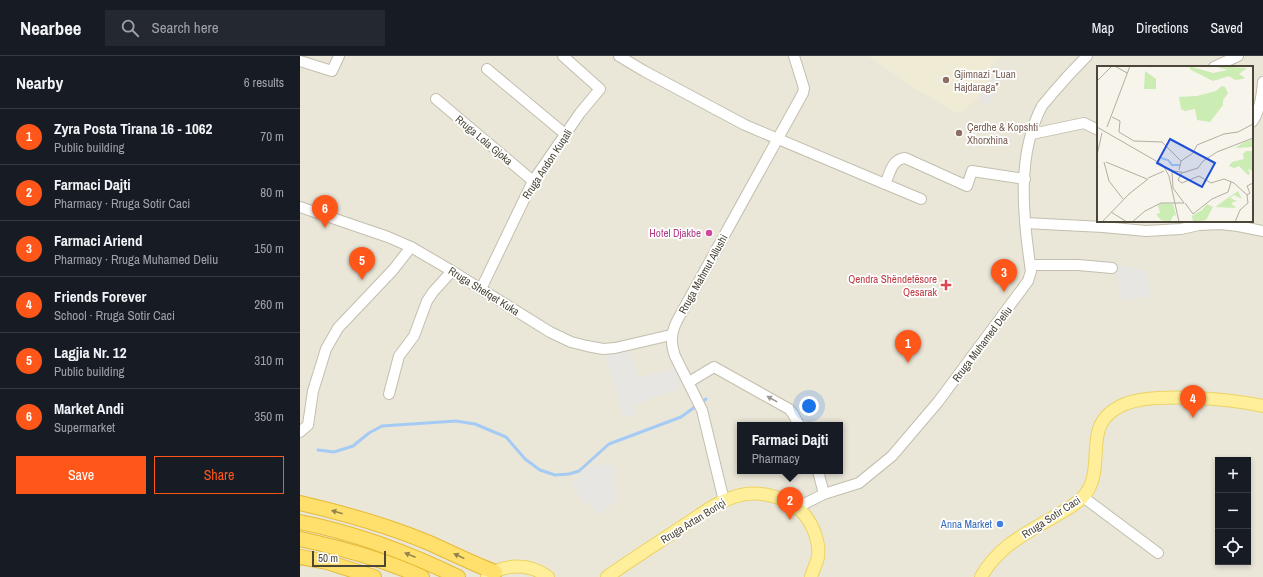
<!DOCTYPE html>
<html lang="en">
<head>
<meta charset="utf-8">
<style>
	:root { --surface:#171b24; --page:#242831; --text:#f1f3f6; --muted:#9ea1a6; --line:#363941; --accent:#ff5719 }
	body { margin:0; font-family:"Archivo Narrow",sans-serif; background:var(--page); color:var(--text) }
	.controls { position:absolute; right:12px; bottom:12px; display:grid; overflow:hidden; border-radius:0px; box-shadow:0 2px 6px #0003 }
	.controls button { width:36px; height:36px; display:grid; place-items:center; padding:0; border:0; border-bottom:1px solid var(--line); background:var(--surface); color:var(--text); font:20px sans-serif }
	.scale { position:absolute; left:12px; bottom:10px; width:74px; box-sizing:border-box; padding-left:4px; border:2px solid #4b4638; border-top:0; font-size:11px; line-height:14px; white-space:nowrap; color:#4b4638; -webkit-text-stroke:3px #fff; paint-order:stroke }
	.you { position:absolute; left:509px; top:350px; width:14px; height:14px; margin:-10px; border:3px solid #fff; border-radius:50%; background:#1a73e8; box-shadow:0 0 0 6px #1a73e833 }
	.badge { display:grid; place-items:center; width:26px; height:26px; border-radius:50%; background:var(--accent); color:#fff; font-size:13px; font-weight:700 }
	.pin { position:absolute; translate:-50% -33px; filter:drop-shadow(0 1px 2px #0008) }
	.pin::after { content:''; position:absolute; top:21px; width:14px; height:12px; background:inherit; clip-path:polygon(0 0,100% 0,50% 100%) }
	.popup { position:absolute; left:437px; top:366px; width:106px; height:52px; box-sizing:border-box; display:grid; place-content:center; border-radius:0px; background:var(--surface); filter:drop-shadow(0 1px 3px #0005); font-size:13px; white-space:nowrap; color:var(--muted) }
	.popup b { font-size:15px; color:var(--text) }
	.popup::after { content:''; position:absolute; left:50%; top:100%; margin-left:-8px; border:8px solid transparent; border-top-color:var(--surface) }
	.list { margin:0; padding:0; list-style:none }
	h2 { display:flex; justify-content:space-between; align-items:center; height:52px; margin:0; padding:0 16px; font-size:17px }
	h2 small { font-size:13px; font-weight:400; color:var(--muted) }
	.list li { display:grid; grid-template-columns:26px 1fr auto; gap:12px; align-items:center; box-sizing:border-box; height:56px; padding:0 16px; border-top:1px solid var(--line) }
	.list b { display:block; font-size:15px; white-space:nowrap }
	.list p { margin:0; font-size:13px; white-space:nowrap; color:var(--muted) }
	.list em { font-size:13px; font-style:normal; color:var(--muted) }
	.actions { display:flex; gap:8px; padding:12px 16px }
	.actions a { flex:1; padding:9px 0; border:1px solid var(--accent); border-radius:0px; text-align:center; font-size:14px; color:var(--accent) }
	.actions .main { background:var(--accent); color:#fff }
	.icon { flex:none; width:22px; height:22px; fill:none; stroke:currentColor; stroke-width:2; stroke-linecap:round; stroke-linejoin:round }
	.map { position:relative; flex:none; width:963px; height:521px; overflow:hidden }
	header { display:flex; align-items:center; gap:24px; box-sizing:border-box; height:56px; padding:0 20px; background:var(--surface); border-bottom:1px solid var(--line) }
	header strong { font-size:19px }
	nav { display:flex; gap:22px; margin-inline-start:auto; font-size:14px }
	.search { width:280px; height:36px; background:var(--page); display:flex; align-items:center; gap:10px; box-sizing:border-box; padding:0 14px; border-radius:0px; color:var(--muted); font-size:15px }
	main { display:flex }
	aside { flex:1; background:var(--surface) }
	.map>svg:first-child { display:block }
	.residential { fill:#eae7d9; fill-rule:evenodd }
	.education { fill:#f0ebd4 }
	.parking { fill:#e8e6e2 }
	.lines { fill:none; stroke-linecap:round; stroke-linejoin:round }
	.stream { stroke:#a5cbf5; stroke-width:3 }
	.minor-casing { stroke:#c3bead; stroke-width:12 }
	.major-casing { stroke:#ebd364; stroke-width:14 }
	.highway-casing { stroke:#e6ba35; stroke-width:16 }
	.minor { stroke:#fff; stroke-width:10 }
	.major { stroke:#ffef9b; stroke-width:12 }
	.highway { stroke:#ffe06d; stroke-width:14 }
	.oneway { fill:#9c9992 }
	.oneway2 { fill:#93844d }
	.education-dot { fill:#8d6e63; stroke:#fff; stroke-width:1.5 }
	.hotel-dot { fill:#d1479c; stroke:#fff; stroke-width:1.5 }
	.health-dot { fill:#e0444e; stroke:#fff; stroke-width:1.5 }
	.shop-dot { fill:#3f7fe0; stroke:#fff; stroke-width:1.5 }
	.labels { text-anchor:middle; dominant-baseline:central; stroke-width:3.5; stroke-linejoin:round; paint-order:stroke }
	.education-label { font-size:11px; fill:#785e54; stroke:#fff; text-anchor:start }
	.street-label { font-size:11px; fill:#4b4638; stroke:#fff }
	.hotel-label { font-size:11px; fill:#b23c85; stroke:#fff; text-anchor:end }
	.health-label { font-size:11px; fill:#be3a42; stroke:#fff; text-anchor:end }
	.shop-label { font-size:11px; fill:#366cbe; stroke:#fff; text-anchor:end }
	.inset-river { fill:none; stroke:#a5cbf5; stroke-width:2 }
	.inset-road { fill:none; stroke:#b2aea3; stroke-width:1 }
	.view { fill:#1d4ed8; fill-opacity:0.15; stroke:#1d4ed8; stroke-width:2 }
	.inset-edge { fill:none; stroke:#4b4638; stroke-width:2 }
</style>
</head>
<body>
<header>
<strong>Nearbee</strong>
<div class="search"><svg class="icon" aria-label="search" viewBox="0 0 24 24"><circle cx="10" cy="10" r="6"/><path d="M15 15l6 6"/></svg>Search here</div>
<nav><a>Map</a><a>Directions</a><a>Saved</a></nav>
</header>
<main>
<aside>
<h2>Nearby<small>6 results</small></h2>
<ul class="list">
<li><span class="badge">1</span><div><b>Zyra Posta Tirana 16 - 1062</b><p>Public building</p></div><em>70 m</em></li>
<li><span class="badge">2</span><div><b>Farmaci Dajti</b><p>Pharmacy · Rruga Sotir Caci</p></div><em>80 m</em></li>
<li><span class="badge">3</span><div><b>Farmaci Ariend</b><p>Pharmacy · Rruga Muhamed Deliu</p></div><em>150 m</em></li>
<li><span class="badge">4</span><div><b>Friends Forever</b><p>School · Rruga Sotir Caci</p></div><em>260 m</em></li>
<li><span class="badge">5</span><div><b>Lagjia Nr. 12</b><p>Public building</p></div><em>310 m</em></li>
<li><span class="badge">6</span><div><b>Market Andi</b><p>Supermarket</p></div><em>350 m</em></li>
</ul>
<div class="actions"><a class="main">Save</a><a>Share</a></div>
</aside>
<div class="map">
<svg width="963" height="521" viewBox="0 0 963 521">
	<rect width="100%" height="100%" fill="#f6f4eb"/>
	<path class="residential" d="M0,0H963V521H0ZM798,11H952V165H798ZM440,369H540V415H440ZM918,404H948V506H918Z"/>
	<polygon class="education" points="568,0 701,0 689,12 695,16 678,42 663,55 656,57 614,32"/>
	<g class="parking">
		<polygon points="695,16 702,22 688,51 678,42"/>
		<polygon points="815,208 847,215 850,241 821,244"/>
		<polygon points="329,294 339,322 375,312 381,332 333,349 336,360 323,360 306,300"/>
		<polygon points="297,408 316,410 314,429 319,444 296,459 289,447 284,448 271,427 289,410"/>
	</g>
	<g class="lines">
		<polyline class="stream" points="18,394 34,396 53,390 69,377 82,370 156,365 175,368 206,381 225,403 240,414 255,419 269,418 279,415 309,388 381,361 406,343"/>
		<defs>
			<g id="minor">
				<path d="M319,0L344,15L445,69L585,128C590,117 592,103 605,102L667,130L672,115L725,123"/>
				<polyline points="0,5 32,15 39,0"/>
				<polyline points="914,11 938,0"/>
				<polyline points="187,13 265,78"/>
				<polyline points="136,43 233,125"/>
				<path d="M952,66C960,56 962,38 963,26"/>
				<polyline points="732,78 784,67 798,74"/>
				<polyline points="585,128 621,143"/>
				<polyline points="0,151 88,181 111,191 152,215 250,276 271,286 287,290 303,293 315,292 371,279"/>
				<polyline points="725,167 803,171 846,175 881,173 899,169 920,168 938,170 963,175"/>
				<polyline points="730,209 778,209 812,212"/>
				<polyline points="181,233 233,125 280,57 300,33 263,0"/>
				<polyline points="389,326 414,311 489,353 493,358 499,369"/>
				<polyline points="89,338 99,300 114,280 127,245 133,236 152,215"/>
				<polyline points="0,376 8,369 13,335 26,293 38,272 93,214 111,191"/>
				<polyline points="518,415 524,438"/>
				<polyline points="783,441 858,497"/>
				<path d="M424,445L402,354L375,300C370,286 371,276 378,263L503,37L504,32L494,0"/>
				<path d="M498,451L524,438L559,427L592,400L638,346L728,225L731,215C723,162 716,99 742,50C745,46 749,42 752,38C763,25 775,12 787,0"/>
			</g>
			<g id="major">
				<path d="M187,521C204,507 230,507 248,521"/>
				<path d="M307,521C332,503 358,487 383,470C399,460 416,446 434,441C456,433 488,440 504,458C513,469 520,486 518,501C517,507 513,514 511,521"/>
				<path d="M681,521C699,489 727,477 757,459C766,454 775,449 782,442C801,423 792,395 799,373C803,361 813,353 825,348C855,336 930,343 963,350"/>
			</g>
			<g id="highway">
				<path d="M0,447C43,457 86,469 127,486C150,496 171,507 195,516"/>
				<path d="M0,466C56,477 107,496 158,521"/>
				<path d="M0,483C42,492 83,503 122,521"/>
				<polyline points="0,501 27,506 74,521"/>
			</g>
		</defs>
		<use href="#minor" class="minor-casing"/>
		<use href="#major" class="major-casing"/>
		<use href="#highway" class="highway-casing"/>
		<use href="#minor" class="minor"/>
		<use href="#major" class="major"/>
		<use href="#highway" class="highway"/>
	</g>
	<defs><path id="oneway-solid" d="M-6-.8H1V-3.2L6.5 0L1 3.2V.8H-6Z"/></defs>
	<use class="oneway" href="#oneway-solid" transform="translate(472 343) rotate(-151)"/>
	<g class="oneway2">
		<use href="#oneway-solid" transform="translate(37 456) rotate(-164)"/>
		<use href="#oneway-solid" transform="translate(110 499) rotate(-158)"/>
		<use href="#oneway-solid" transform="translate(159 500) rotate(-154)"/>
	</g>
	<g class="education-dot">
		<circle cx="646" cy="24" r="4"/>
		<circle cx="659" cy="77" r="4"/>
	</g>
	<circle class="hotel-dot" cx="409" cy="177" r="4"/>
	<path class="health-dot" d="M644 223h4v4h4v4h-4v4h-4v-4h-4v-4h4z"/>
	<circle class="shop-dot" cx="700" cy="468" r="4"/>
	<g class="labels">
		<g class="education-label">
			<text x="654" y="18">Gjimnazi “Luan<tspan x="654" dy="13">Hajdaraga”</tspan></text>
			<text x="667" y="71">Çerdhe &amp; Kopshti<tspan x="667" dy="13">Xhorxhina</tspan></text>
		</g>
		<g class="street-label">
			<text transform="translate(184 84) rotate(40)">Rruga Lola Gjoka</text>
			<text transform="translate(247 108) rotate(-57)">Rruga Andon Kuqali</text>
			<text transform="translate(403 218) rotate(-61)">Rruga Mahmut Allushi</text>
			<text transform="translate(184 235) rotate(32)">Rruga Shefqet Kuka</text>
			<text transform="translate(682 288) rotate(-53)">Rruga Muhamed Deliu</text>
			<text transform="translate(751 461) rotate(-33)">Rruga Sotir Caci</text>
			<text transform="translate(393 465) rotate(-32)">Rruga Artan Boriçi</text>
		</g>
		<g class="hotel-label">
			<text x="401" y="177">Hotel Djakbe</text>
		</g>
		<g class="health-label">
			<text x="637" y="223">Qendra Shëndetësore<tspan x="637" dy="13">Qesarak</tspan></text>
		</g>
		<g class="shop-label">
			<text x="692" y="468">Anna Market</text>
		</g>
	</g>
	<g transform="translate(797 10)">
		<rect width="156" height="156" fill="#f6f4eb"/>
		<path d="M48,5L59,13V23H47ZM65,137L76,138L79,149L76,150L73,156L64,154L59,148L63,147L61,139ZM110,138L116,141L109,154L96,156L95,150L105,144Z" fill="#cbecb2"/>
		<path d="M92,0L116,7L131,4L116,0L150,2L142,8L148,12L145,13L138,14L132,10L116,15L94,4ZM125,20L128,21L131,27L126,34V39L113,56L100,54L98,43L88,45L84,43L82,31L100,30L119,25ZM156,73V81L138,82L146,77ZM149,85H156V105L151,103L153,108L151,109L142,100L137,102L132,100L135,96L147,93L146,88ZM141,125L145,133L137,129L133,132L140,135L134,137L139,142L118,141Z" fill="#cbecb2"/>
		<path class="inset-river" d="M64,92L71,94L75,99H83"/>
		<path class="inset-road" d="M18,0L30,7M0,15L15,0M15,51L23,55L22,66L37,75L65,76L84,95M0,61L66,99L72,110L82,156M10,61L33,0M0,89L5,67M7,96L12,115L26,133M9,96L50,113M82,104L84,95L96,87L100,79L127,68L141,66L156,58M75,105L76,122L87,137M75,105L85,106L81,114L85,117L102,110L114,117L127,113L137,117L150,129M85,107L101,102L106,95L120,86L156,72M51,112L67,105M32,128L51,113M150,129L153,127L150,120L156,117M88,137L96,148L115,133L131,126L134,116M14,146L30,156M5,156L33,127M35,156L48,145L64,137H87M138,156L143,144L151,137L150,129"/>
		<path class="view" d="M73,73L118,97L105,121L60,97Z"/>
		<rect width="156" height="156" class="inset-edge"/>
	</g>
</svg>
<div class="controls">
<button>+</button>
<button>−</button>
<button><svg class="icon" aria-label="locate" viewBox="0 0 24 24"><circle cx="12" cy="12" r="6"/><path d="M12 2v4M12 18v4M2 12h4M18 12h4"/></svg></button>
</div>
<div class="scale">50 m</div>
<div class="you"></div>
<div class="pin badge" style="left:608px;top:307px">1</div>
<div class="pin badge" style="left:490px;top:464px">2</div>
<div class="popup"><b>Farmaci Dajti</b>Pharmacy</div>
<div class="pin badge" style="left:704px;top:236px">3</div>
<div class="pin badge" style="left:893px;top:362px">4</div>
<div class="pin badge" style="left:62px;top:224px">5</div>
<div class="pin badge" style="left:25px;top:172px">6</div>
</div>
</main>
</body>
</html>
